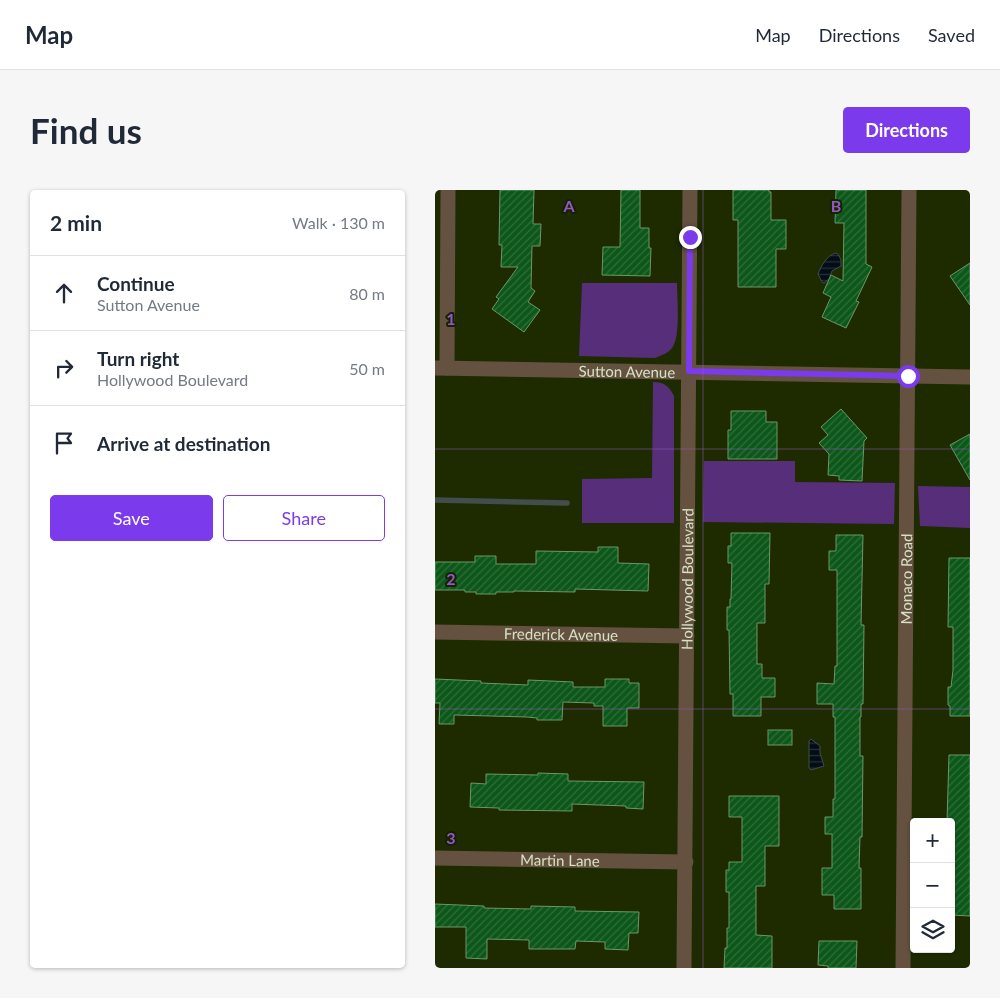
<!DOCTYPE html>
<html lang="en">
<head>
<meta charset="utf-8">
<style>
	:root { --surface:#fff; --page:#f6f6f7; --text:#1f2937; --muted:#747a83; --line:#e0e1e3; --accent:#7c3aed }
	body { margin:0; font-family:Lato,sans-serif; background:var(--page); color:var(--text) }
	.controls { position:absolute; right:15px; bottom:15px; display:grid; overflow:hidden; border-radius:5px; box-shadow:0 1px 4px #0004 }
	.controls button { width:45px; height:45px; display:grid; place-items:center; padding:0; border:0; border-bottom:1px solid var(--line); background:var(--surface); color:var(--text); font:25px sans-serif }
	.stop { position:absolute; width:15px; height:15px; margin:-11px; border:4px solid #7c3aed; border-radius:50%; background:#fff }
	.stop.end { background:#7c3aed; border-color:#fff; box-shadow:0 1px 5px #0008 }
	.list { margin:0; padding:0; list-style:none }
	h2 { display:flex; justify-content:space-between; align-items:center; height:65px; margin:0; padding:0 20px; font-size:21px }
	h2 small { font-size:16px; font-weight:400; color:var(--muted) }
	.list li { display:grid; grid-template-columns:32px 1fr auto; gap:15px; align-items:center; box-sizing:border-box; height:75px; padding:0 20px; border-top:1px solid var(--line) }
	.list b { display:block; font-size:19px; white-space:nowrap }
	.list p { margin:0; font-size:16px; white-space:nowrap; color:var(--muted) }
	.list em { font-size:16px; font-style:normal; color:var(--muted) }
	.actions { display:flex; gap:10px; padding:15px 20px }
	.actions a { flex:1; padding:11px 0; border:1px solid var(--accent); border-radius:5px; text-align:center; font-size:18px; color:var(--accent) }
	.actions .main { background:var(--accent); color:#fff }
	.icon { flex:none; width:28px; height:28px; fill:none; stroke:currentColor; stroke-width:2; stroke-linecap:round; stroke-linejoin:round }
	.map { position:relative; flex:none; width:535px; height:778px; overflow:hidden; border-radius:5px }
	header { display:flex; align-items:center; gap:30px; box-sizing:border-box; height:70px; padding:0 25px; background:var(--surface); border-bottom:1px solid var(--line) }
	header strong { font-size:24px }
	nav { display:flex; gap:28px; margin-inline-start:auto; font-size:18px }
	.intro { display:flex; align-items:center; justify-content:space-between; box-sizing:border-box; height:120px; padding:0 30px }
	h1 { margin:0; font-size:35px }
	.button { padding:12px 22px; border-radius:5px; background:var(--accent); color:#fff; font-size:18px; font-weight:700 }
	main { display:flex; gap:30px; padding:0 30px }
	aside { flex:1; background:var(--surface); border-radius:5px; box-shadow:0 1px 4px #0004 }
	.map>svg:first-child { display:block }
	.green { fill:#562e7a }
	.water { fill:url(#water-rules); stroke:#424d4c }
	.lines { fill:none; stroke-linecap:round; stroke-linejoin:round }
	.stream { stroke:#424d4c; stroke-width:5.5 }
	.building { fill:url(#building-hatch); stroke:#69986b }
	.minor { stroke:#64513f; stroke-width:15 }
	.tertiary { stroke:#64513f; stroke-width:15 }
	.route { stroke:#7c3aed; stroke-width:6 }
	.grid { fill:none; stroke:#925ac0; stroke-width:1; stroke-opacity:0.55 }
	.labels { text-anchor:middle; dominant-baseline:central; stroke-width:4; stroke-linejoin:round; paint-order:stroke }
	.street-label { font-size:15px; fill:#d6e2c4; stroke:#162003 }
	.grid-label { font-size:16px; text-anchor:middle; font-weight:bold; fill:#925ac0; stroke:#162003; stroke-width:4; stroke-linejoin:round; paint-order:stroke }
</style>
</head>
<body>
<header>
<strong>Map</strong>
<nav><a>Map</a><a>Directions</a><a>Saved</a></nav>
</header>
<div class="intro"><h1>Find us</h1><a class="button">Directions</a></div>
<main>
<aside>
<h2>2 min<small>Walk · 130 m</small></h2>
<ul class="list">
<li><svg class="icon" aria-label="ahead" viewBox="0 0 24 24"><path d="M12 20V5M6 11l6-6 6 6"/></svg><div><b>Continue</b><p>Sutton Avenue</p></div><em>80 m</em></li>
<li><svg class="icon" aria-label="right" viewBox="0 0 24 24"><path d="M7 20v-9h11M14 6l5 5-5 5"/></svg><div><b>Turn right</b><p>Hollywood Boulevard</p></div><em>50 m</em></li>
<li><svg class="icon" aria-label="arrive" viewBox="0 0 24 24"><path d="M6 21V4h12l-3 4 3 4H6"/></svg><div><b>Arrive at destination</b></div></li>
</ul>
<div class="actions"><a class="main">Save</a><a>Share</a></div>
</aside>
<div class="map">
<svg width="535" height="778" viewBox="0 0 535 778">
	<defs>
		<pattern id="water-rules" width="6" height="5" patternUnits="userSpaceOnUse" patternTransform="scale(1.25)"><rect width="6" height="5" fill="#030d18"/><path d="M0 2.5h6" fill="none" stroke="#273038"/></pattern>
		<pattern id="building-hatch" width="6" height="6" patternUnits="userSpaceOnUse" patternTransform="scale(1.25)"><rect width="6" height="6" fill="#0c5719"/><path d="M-1 1l2-2M0 6l6-6M5 7l2-2" fill="none" stroke="#2f6f39"/></pattern>
	</defs>
	<rect width="100%" height="100%" fill="#1e2b00"/>
	<g class="green">
		<path d="M147,93H242C242,108 246,147 237,158C232,164 227,165 220,168L144,166Z"/>
		<path d="M218,192C229,192 234,196 239,206V333H147V289L217,288Z"/>
		<polygon points="269,271 360,271 360,292 460,293 459,334 268,332"/>
		<polygon points="483,296 535,297 535,338 485,336"/>
	</g>
	<g class="water">
		<path d="M401,63L403,64L406,70V76L397,81L394,89L389,93L387,92L383,84C386,76 392,65 401,63Z"/>
		<polygon points="376,549 385,556 385,563 389,576 376,580 374,578 374,551"/>
	</g>
	<g class="lines">
		<polyline class="stream" points="0,310 132,313"/>
	</g>
	<g class="building">
		<polygon points="65,0 99,0 98,34 106,34 105,56 97,56 96,98 100,101 93,112 105,120 89,142 57,119 64,109 61,107 83,77 66,77 67,55 64,55"/>
		<polygon points="186,0 205,0 205,38 214,38 214,58 216,58 215,86 167,85 168,57 185,57"/>
		<polygon points="298,0 334,0 334,2 336,2 336,30 351,30 351,59 341,59 341,97 303,97 303,30 298,30"/>
		<polygon points="401,0 431,0 431,74 437,77 421,111 424,112 411,138 387,127 396,107 388,103 396,85 408,91 409,33 400,33"/>
		<polygon points="535,73 535,115 515,86"/>
		<polygon points="406,219 432,248 429,251 427,291 404,290 404,286 393,285 394,264 384,253 393,245 386,237"/>
		<polygon points="296,221 331,221 331,232 342,232 342,269 293,269 293,240 296,240"/>
		<polygon points="535,244 535,290 515,255"/>
		<polygon points="296,343 335,343 334,394 330,394 330,433 322,433 322,474 327,474 327,488 340,488 340,507 326,507 326,526 298,526 298,504 295,504 294,440 292,440 292,417 295,417 295,409 296,409 297,373 293,373 293,356 296,356"/>
		<polygon points="401,345 428,345 426,435 429,435 428,514 426,514 426,527 425,527 425,566 428,566 427,647 425,647 424,678 426,678 426,719 399,719 399,705 387,705 387,678 397,678 397,644 390,644 390,627 398,627 398,609 400,609 400,527 398,527 398,514 382,514 382,493 399,494 400,476 402,476 402,380 394,380 394,361 401,361"/>
		<polygon points="163,357 183,357 183,373 214,374 213,401 140,399 140,402 79,401 79,402 61,402 61,404 41,404 41,402 30,402 30,400 0,400 0,372 40,372 40,366 61,366 61,374 101,374 101,361 163,362"/>
		<polygon points="514,368 535,368 535,526 515,526 515,516 513,515 513,497 516,497 518,480 518,437 513,437"/>
		<polygon points="0,489 46,491 46,493 93,495 93,490 138,492 138,497 170,497 170,489 194,489 194,493 204,493 204,518 192,518 192,536 168,536 168,516 159,516 159,513 128,512 127,530 102,530 102,528 92,527 19,525 19,534 4,534 5,513 0,513"/>
		<rect x="333" y="540" width="24" height="15"/>
		<polygon points="514,565 535,565 535,726 516,725 516,632 512,632"/>
		<polygon points="103,583 133,584 133,591 209,592 208,619 191,618 191,616 137,614 137,621 64,620 64,618 35,617 36,593 51,594 51,584 103,585"/>
		<polygon points="294,606 344,606 344,656 330,656 330,696 321,696 321,745 337,746 337,778 289,778 290,758 292,758 292,738 294,738 294,702 291,702 291,680 294,680 294,672 307,672 307,627 294,627"/>
		<polygon points="0,714 49,716 49,718 96,719 96,716 140,717 140,721 204,722 203,743 194,743 193,760 170,759 170,752 141,751 140,759 94,759 94,750 52,749 52,769 31,768 31,737 0,737"/>
		<polygon points="384,751 422,751 421,778 393,778 393,776 383,775"/>
	</g>
	<g class="lines">
		<g class="minor">
			<path id="s1" d="M0,178L535,187"/>
			<polyline points="12,178 13,0"/>
			<path id="s2" d="M0,442L252,446"/>
			<path id="s3" d="M0,668L251,672"/>
			<path id="s4" d="M468,778L474,0"/>
		</g>
		<path class="tertiary" id="s5" d="M249,778L255,0"/>
	</g>
	<g class="lines">
		<polyline class="route" points="255,47 254,181 473,186"/>
	</g>
	<path class="grid" d="M268,0V778M0,259H535M0,519H535"/>
	<g class="labels">
		<g class="street-label">
			<text stroke="none"><textPath href="#s1" startOffset="192">Sutton Avenue</textPath></text>
			<text stroke="none"><textPath href="#s5" startOffset="389">Hollywood Boulevard</textPath></text>
			<text stroke="none"><textPath href="#s4" startOffset="389">Monaco Road</textPath></text>
			<text stroke="none"><textPath href="#s2" startOffset="126">Frederick Avenue</textPath></text>
			<text stroke="none"><textPath href="#s3" startOffset="125">Martin Lane</textPath></text>
		</g>
	</g>
	<g class="grid-label">
		<text x="134" y="22">A</text>
		<text x="401" y="22">B</text>
		<text x="16" y="135">1</text>
		<text x="16" y="395">2</text>
		<text x="16" y="654">3</text>
	</g>
</svg>
<div class="controls">
<button>+</button>
<button>−</button>
<button><svg class="icon" aria-label="layers" viewBox="0 0 24 24"><path d="M12 4l9 5-9 5-9-5zM3 14l9 5 9-5"/></svg></button>
</div>
<div class="stop" style="left:473px;top:186px"></div>
<div class="stop end" style="left:255px;top:47px"></div>
</div>
</main>
</body>
</html>
